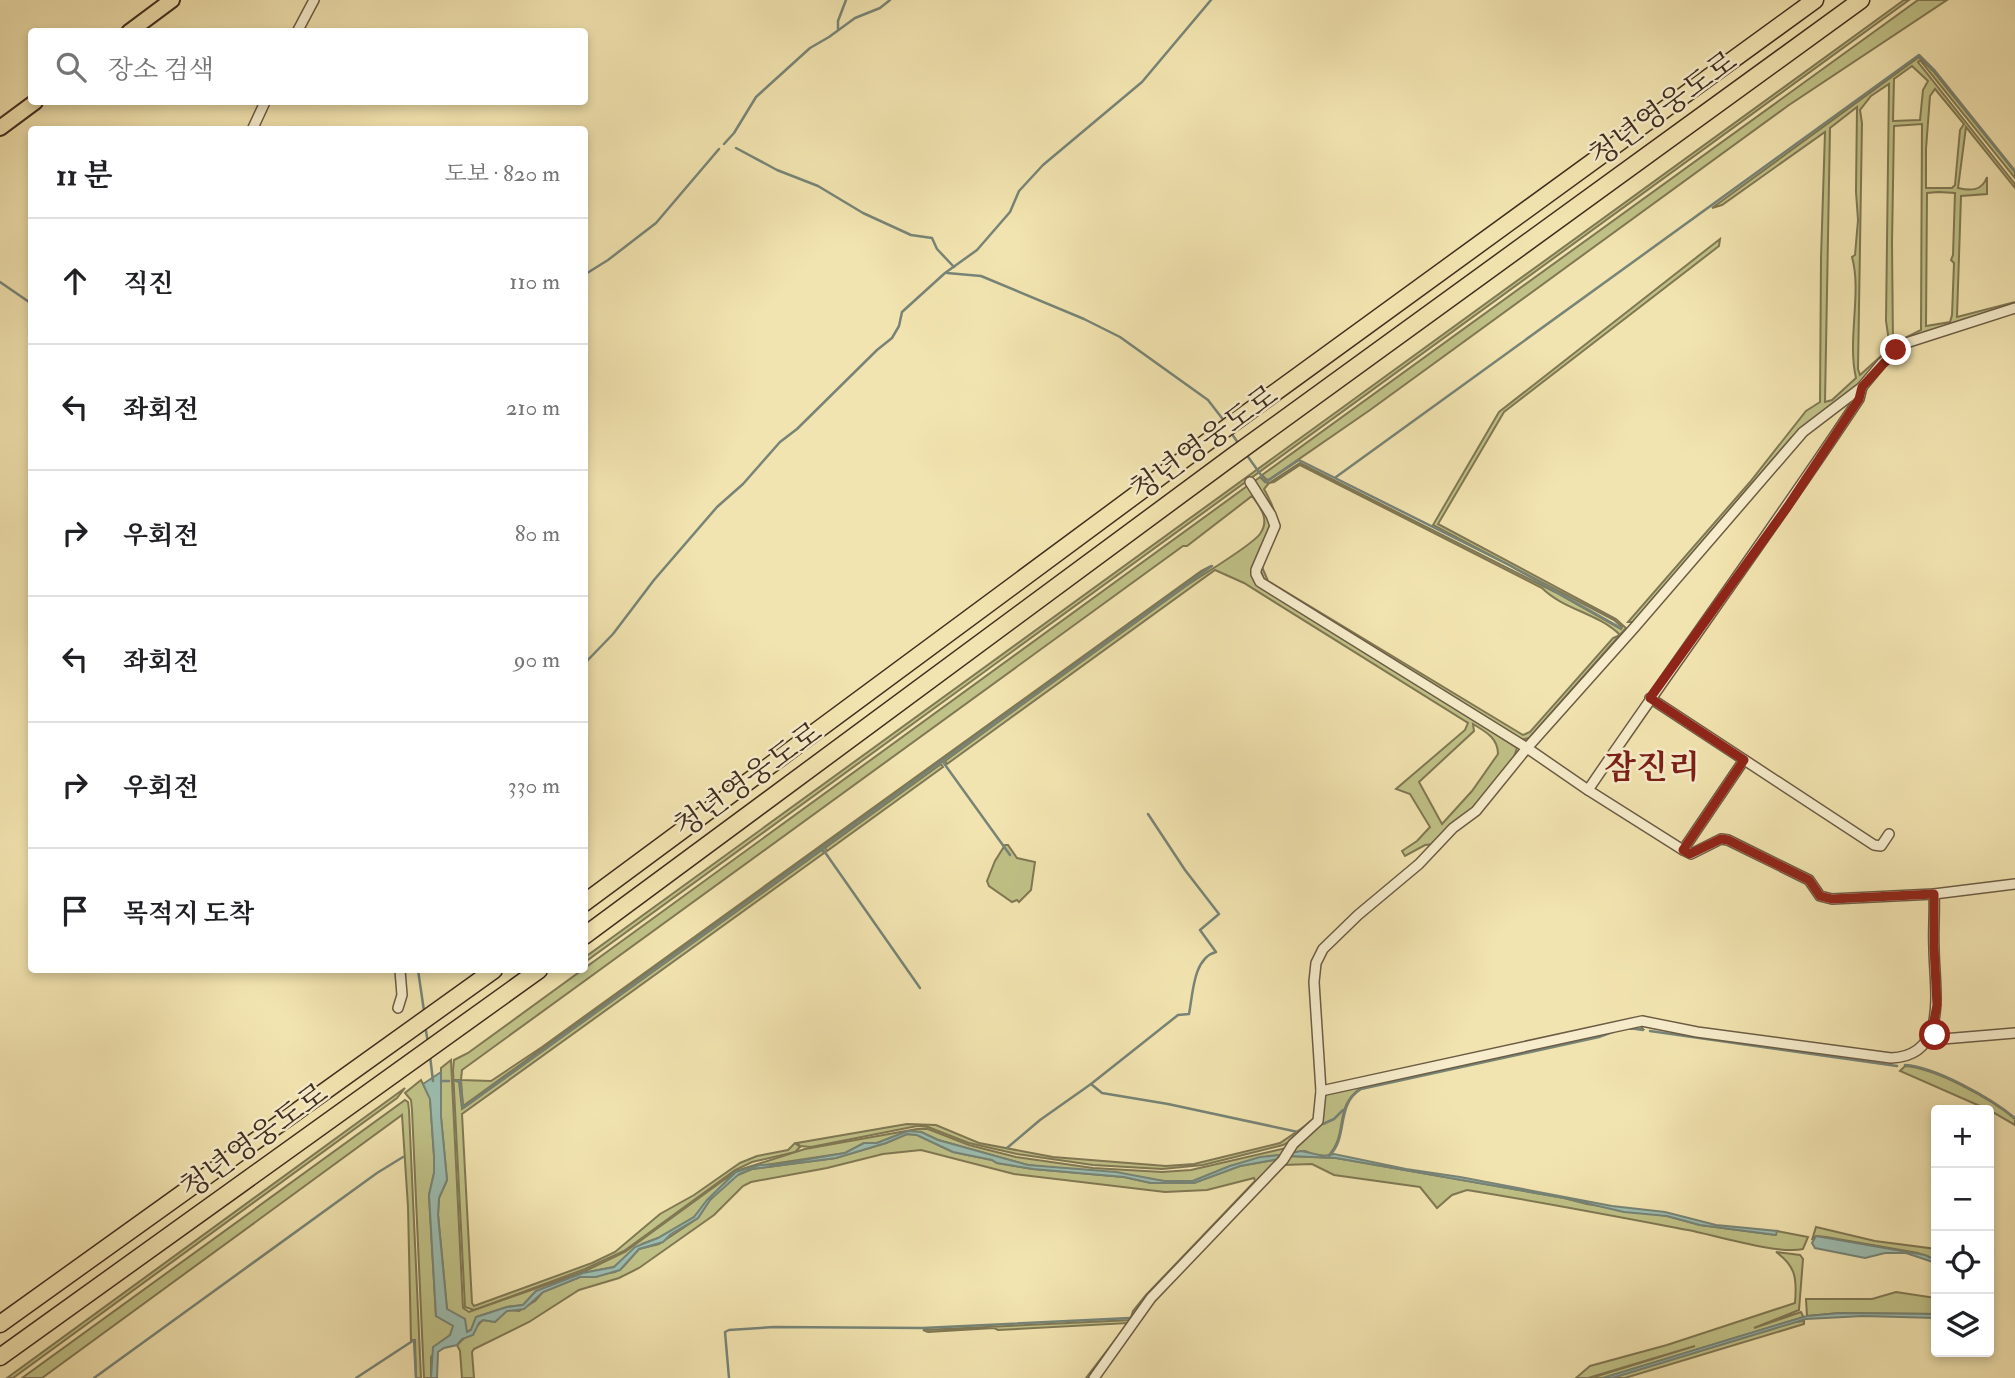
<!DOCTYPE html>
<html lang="ko">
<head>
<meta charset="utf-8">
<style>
	:root { --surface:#fff; --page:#f6f6f6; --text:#202124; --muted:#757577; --line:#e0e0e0 }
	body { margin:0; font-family:"IM FELL Double Pica","Noto Serif KR",serif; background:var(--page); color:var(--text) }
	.controls { position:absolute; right:21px; bottom:21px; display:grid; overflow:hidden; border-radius:7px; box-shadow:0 4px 10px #0003 }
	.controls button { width:63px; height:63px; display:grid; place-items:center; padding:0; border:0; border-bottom:2px solid var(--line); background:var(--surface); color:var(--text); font:35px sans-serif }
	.stop { position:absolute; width:21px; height:21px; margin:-16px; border:5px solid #8f2418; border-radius:50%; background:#fff }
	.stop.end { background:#8f2418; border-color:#fff; box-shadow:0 2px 7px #0008 }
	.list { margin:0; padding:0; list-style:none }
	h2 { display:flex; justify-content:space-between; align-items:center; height:91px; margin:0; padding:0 28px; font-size:30px }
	h2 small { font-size:23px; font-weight:400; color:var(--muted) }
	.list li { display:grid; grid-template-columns:46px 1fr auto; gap:21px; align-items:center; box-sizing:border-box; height:126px; padding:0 28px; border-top:2px solid var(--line) }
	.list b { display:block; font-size:26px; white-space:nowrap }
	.list em { font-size:23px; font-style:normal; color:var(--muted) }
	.icon { flex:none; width:38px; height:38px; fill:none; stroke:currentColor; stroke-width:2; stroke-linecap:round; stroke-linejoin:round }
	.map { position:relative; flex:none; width:2015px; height:1378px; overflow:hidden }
	.search { position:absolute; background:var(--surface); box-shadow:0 4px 10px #0003; left:28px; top:28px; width:560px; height:77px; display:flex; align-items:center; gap:18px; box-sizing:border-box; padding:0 24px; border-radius:7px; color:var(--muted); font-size:26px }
	.panel { position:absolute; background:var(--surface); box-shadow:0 4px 10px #0003; left:28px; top:126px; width:560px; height:847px; border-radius:7px }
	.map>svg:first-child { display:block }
	.green { fill:#c0c287; stroke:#807854; stroke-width:2; fill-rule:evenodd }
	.water { fill:#9cbeb1; stroke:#778477; stroke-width:2 }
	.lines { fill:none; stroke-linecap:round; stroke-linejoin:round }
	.stream { stroke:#778477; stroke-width:2.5 }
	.minor-casing { stroke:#6c5c44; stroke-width:12 }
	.primary-casing { stroke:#402e20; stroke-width:18 }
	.motorway-casing { stroke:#402e20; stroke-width:19 }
	.minor { stroke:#f7edcc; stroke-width:9 }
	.primary { stroke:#f2e4b0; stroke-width:14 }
	.motorway { stroke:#f2e4b0; stroke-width:16 }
	.route { stroke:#8f2418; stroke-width:9 }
	.labels { text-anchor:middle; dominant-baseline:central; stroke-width:5; stroke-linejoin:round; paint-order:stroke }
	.street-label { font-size:30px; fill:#402e20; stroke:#f7edcc }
	.quarter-label { font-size:33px; font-weight:bold; fill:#7a1f14; stroke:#f7edcc }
</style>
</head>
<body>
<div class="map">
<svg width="2015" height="1378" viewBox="0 0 2015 1378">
	<rect width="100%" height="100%" fill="#f2e4b0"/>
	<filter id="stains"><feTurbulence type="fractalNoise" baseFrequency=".00286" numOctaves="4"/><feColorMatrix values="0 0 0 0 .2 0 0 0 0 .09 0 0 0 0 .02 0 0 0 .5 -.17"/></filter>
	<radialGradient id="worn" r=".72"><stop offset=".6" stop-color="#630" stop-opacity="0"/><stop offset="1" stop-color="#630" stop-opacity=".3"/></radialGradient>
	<g class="green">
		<polygon points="1904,0 1909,0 585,962 584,958"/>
		<polygon points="1918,0 1947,0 1789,105 1370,410 1270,479 1267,480 1262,475"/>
		<path d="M1919,57L1934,72L2015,172V178L1920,60L1918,62L2015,184V188L1966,127L1958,188C1971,191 1982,191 1987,177V194L1961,196L1957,317L2015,302V306L1913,338L1858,385L1791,438L1633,622H1628L1750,482L1806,411L1820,402L1821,258L1825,132L1722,205L1712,208ZM1912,66L1928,81L1923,90L1920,120L1893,121L1894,79ZM1889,84L1886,321L1890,348L1860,375L1858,369L1862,123L1860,110L1871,96ZM1935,89L1964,124L1960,130L1955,185L1952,188H1926V149L1930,96ZM1857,107L1856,192L1858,220L1855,255L1852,257C1862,292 1847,340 1856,378L1832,400L1825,402L1830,128ZM1922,124L1921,330L1893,344L1892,243L1894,126ZM1938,192L1955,193L1953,255L1951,260L1954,263L1952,315L1950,322L1926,326L1927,193Z"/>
		<path d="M1720,239L1719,246L1504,412L1438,524L1616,619L1626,628L1529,738L1520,740L1265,582L1260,569L1276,526L1252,483L1260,477L1265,482L1269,483L1300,463L1555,592L1621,629L1622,627L1614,620L1433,525L1499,412ZM1300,465L1542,588C1564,610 1598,613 1620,635L1613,638L1530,732L1523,735L1268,581L1262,567C1277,528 1285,527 1264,489L1269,483L1274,482Z"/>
		<path d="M1250,484L1261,502L1271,526L1253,575L1517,748C1507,785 1462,819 1434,844L1425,845L1405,856L1402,851L1417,841L1430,827L1410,794L1396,789L1465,730L1468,723L1244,583L1215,570L947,764L945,761C1025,702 1106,644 1186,586C1203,574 1250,547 1260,534C1270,520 1261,508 1252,496L1187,546H1183L462,1070L461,1080L491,1081L542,1047L1201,571L1211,566L463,1106L461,1080H454L459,1082L462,1109L822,850L824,853L462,1114L472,1303L474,1306L592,1263L615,1252L660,1214L694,1195L740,1163L757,1156L788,1150L795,1143L800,1147L795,1152L752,1162L735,1170L624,1251L585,1269L474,1310L465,1307L453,1070L454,1060L468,1053ZM1473,724C1486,732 1498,738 1498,754L1472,791L1442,824L1419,782L1474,731Z"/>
		<polygon points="941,764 943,767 827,851 825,848"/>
		<polygon points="1005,845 1008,845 1017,858 1035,862 1031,890 1019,902 1017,900 1012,902 989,886 987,881 995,861"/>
		<path d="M1639,1024L1643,1029H1620L1598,1036L1361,1088C1333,1106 1349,1135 1328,1156L1315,1155L1305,1151L1291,1153L1321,1123L1325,1092Z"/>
		<path d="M451,1060L463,1308L469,1312L585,1271L625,1252L736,1171L805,1149L917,1129H928L969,1145L1016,1157L1093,1168L1162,1172L1191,1170L1286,1148L1282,1155L1269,1156L1230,1166L1193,1181H1164L1028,1165L938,1140L921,1132L908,1131L877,1143H864L845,1153L745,1168L730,1177L694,1217L658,1238L642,1244L614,1267L583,1273L536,1291L523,1305L507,1307L476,1317L471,1330L466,1332C465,1318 457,1316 447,1309L438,1214L439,1198L447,1180L441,1117V1068Z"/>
		<path d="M1905,1066C1935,1068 1992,1099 2015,1119V1125L1989,1110L1900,1071Z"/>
		<polygon points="421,1080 430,1098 434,1156 434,1173 429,1195 436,1316 454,1326 450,1335 431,1357 431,1378 424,1378 412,1110 411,1100 405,1093"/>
		<polygon points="405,1088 397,1098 13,1378 7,1378"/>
		<polygon points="405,1100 408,1102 409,1110 421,1378 416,1378 415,1340 411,1340 408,1207 402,1115 42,1378 22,1378"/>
		<polygon points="1311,1122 1292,1140 1283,1145 1203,1165 1162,1169 1093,1165 1017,1154 969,1143 928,1127 917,1126 811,1147 800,1146 797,1143 907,1124 936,1125 979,1143 1053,1157 1166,1166 1194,1164 1280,1143"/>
		<polygon points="907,1134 917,1135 953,1152 992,1160 997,1163 1033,1169 1124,1177 1151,1183 1194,1183 1240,1166 1279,1159 1149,1296 1091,1378 1086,1378 1128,1323 998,1330 994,1328 928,1332 923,1330 1130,1320 1133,1311 1146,1295 1255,1181 1254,1178 1207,1190 1165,1192 1014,1174 921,1150 883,1154 827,1168 751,1182 743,1186 714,1215 639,1268 619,1278 579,1290 529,1322 474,1349 472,1352 474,1378 462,1378 460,1351 457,1345 483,1320 495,1322 507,1310 519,1311 535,1301 543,1292 580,1277 615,1272 623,1267 639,1249 659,1244 698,1218 710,1200 731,1178 752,1169 836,1158 886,1143"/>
		<path d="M1289,1156L1336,1158L1564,1198L1587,1204L1667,1216L1700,1225L1775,1235L1777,1231L1808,1237L1803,1249C1779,1255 1714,1235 1688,1230C1614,1216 1541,1202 1467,1190L1452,1195L1437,1208L1420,1187L1334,1175L1312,1164L1284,1165Z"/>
		<polygon points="1816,1227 1875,1241 1936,1249 1936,1260 1918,1253 1826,1237 1816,1236 1812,1240"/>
		<path d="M1776,1252L1800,1255L1803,1259L1799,1310L1754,1328L1801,1312L1803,1316L1801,1318L1603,1378H1591L1695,1346L1588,1378H1576L1590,1366L1667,1345L1795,1303C1797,1279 1796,1266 1776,1252Z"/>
		<polygon points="1896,1292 1936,1298 1936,1314 1840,1313 1807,1316 1806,1299 1872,1299"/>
		<polygon points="1804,1321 1804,1324 1625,1378 1612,1378 1788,1323"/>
	</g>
	<g class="water">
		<polygon points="441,1072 441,1117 447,1180 439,1198 438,1215 447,1309 465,1319 467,1332 471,1330 476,1317 507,1307 523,1305 536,1291 583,1273 614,1267 635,1247 658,1238 694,1217 707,1200 736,1172 760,1165 780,1164 845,1153 864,1143 877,1143 908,1131 921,1132 938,1140 1028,1165 1116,1172 1164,1181 1193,1181 1230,1166 1260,1157 1282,1155 1279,1159 1240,1166 1194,1183 1151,1183 1124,1177 1033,1169 997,1163 992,1160 953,1152 917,1135 907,1134 886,1143 836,1158 752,1169 739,1174 710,1200 698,1218 671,1234 663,1242 639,1249 620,1270 596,1277 580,1277 543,1292 524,1309 507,1311 495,1322 483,1320 479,1323 473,1335 462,1339 457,1345 444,1348 438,1352 437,1378 431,1378 433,1347 450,1335 453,1326 436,1316 429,1195 434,1173 434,1156 430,1099 423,1084"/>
		<polygon points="1301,1151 1324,1156 1334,1154 1406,1169 1460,1177 1612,1206 1665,1212 1716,1225 1777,1231 1776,1235 1700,1225 1667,1216 1624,1212 1564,1198 1336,1158 1289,1156 1291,1153"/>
		<polygon points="1816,1236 1925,1255 1936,1260 1936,1263 1906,1253 1885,1253 1865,1258 1815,1248 1812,1243"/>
		<polygon points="1840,1313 1936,1314 1936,1318 1863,1316 1806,1319 1612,1378 1603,1378 1790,1321 1807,1316"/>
	</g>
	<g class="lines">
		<g class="stream">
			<polyline points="838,29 838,21 846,0"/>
			<polyline points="724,144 734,133 756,97 810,48 829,37 855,18 880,8 890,0"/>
			<polyline points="736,148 777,170 818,186 863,213 911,235 932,238 937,249 954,267"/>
			<polyline points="947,273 981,276 1084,319 1120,337 1208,400 1225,422"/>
			<polyline points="584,275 608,260 656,223 719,149"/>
			<polyline points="0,282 32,304"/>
			<polyline points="1230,431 1238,443"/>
			<polyline points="1246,454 1266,482 1299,460 1509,565 1621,628"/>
			<polyline points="1336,477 1919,55 1935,71 2015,171"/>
			<polyline points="584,664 613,634 654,580 717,507 743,484 780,442 797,429 877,350 892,338 899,326 902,312 945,273 977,250 1010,212 1019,191 1043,165 1142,82 1211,0"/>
			<polyline points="943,762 1010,855"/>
			<polyline points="822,848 920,988"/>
			<polyline points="418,970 424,1011"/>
			<polyline points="425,1025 428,1043"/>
			<polyline points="1629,1028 1643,1030"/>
			<polyline points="1650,1031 1897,1066"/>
			<polyline points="430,1056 433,1081"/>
			<path d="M1905,1065C1936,1067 1991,1098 2015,1118"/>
			<polyline points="441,1081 449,1081"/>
			<polyline points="456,1081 460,1081 463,1108 1212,566"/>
			<path d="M1091,1084L1178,1015L1189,1014C1193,994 1193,958 1216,952L1200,930L1219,914L1185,870L1148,814"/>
			<polyline points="1323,1124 1334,1119 1343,1110"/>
			<polyline points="1007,1148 1040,1120 1091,1084 1102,1093 1168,1104 1298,1132 1311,1121"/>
			<path d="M1329,1156C1349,1137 1335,1105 1361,1089L1599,1037L1615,1031"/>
			<polyline points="94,1378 377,1173 403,1157"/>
			<polyline points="356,1378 414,1340 416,1378"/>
			<polyline points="729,1378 725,1332 729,1330 774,1327 923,1328 1130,1318"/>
		</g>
		<defs>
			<g id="minor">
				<polyline points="297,32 314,0"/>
				<polyline points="252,130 265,102"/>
				<polyline points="1250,482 1271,515 1275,526 1256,570 1256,574 1260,582 1527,748 1634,628 1803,432 1862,387 1882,363 1906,343 2015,308"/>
				<polyline points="1650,698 1874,845 1881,846 1889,834"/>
				<polyline points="1588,790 1683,850 1744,760"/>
				<polyline points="1683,850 1691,854 1721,839 1728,840 1809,880 1820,896 1832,899 1934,894 2015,884"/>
				<polyline points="398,1008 402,995 400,970"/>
				<polyline points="1932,1031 1938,1039 1943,1039 2015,1033"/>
				<path d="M1321,1091L1642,1021L1697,1032L1891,1058C1950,1056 1934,987 1934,948C1933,930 1935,912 1934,894"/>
				<path d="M1094,1378L1151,1298L1283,1160L1293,1144L1318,1121L1321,1091L1314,982L1316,963L1323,949L1358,915L1419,864L1453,828L1476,811L1527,748L1588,790C1677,659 1772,531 1859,399L1862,387"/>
			</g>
			<g id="primary">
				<polyline points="129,32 172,0"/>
				<polyline points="0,128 35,102"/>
			</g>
			<g id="motorway">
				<polyline points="584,903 1218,434 1815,0"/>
				<polyline points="584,936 1233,456 1861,0"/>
				<polyline points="0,1324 494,970"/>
				<polyline points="0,1357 539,970"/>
			</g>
		</defs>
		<use href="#minor" class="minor-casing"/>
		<use href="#primary" class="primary-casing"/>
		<use href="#motorway" class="motorway-casing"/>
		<use href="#minor" class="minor"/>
		<use href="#primary" class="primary"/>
		<use href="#motorway" class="motorway"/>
	</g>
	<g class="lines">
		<polyline class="route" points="1896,350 1862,387 1859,399 1788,506 1650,698 1744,760 1683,850 1690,854 1721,839 1728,840 1809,880 1820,896 1832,899 1934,894 1934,947 1937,1005 1932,1031 1935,1035"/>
	</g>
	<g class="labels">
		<g class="street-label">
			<text transform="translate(1663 109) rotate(-36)">청년영웅도로</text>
			<text transform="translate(1204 443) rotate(-36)">청년영웅도로</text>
			<text transform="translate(748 780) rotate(-36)">청년영웅도로</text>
			<text transform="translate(254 1141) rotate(-36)">청년영웅도로</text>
		</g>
		<g class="quarter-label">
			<text x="1652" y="767">잠진리</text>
		</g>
	</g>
	<rect width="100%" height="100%" filter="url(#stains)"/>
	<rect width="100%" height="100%" fill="url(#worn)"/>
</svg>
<div class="controls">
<button>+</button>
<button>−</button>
<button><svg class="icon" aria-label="locate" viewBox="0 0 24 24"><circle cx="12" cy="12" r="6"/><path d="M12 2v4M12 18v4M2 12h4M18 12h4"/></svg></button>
<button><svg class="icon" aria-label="layers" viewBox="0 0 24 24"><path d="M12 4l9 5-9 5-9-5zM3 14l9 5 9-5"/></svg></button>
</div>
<div class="stop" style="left:1935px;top:1035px"></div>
<div class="stop end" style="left:1896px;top:350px"></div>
<div class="search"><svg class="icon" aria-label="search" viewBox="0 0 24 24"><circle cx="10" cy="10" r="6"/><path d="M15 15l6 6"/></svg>장소 검색</div>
<section class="panel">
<h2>11 분<small>도보 · 820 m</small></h2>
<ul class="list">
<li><svg class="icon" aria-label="ahead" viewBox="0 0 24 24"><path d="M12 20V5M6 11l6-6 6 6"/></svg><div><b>직진</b></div><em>110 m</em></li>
<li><svg class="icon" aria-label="left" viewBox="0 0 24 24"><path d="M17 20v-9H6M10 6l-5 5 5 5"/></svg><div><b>좌회전</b></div><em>210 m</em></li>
<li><svg class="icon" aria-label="right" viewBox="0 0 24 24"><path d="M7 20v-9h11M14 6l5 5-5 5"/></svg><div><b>우회전</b></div><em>80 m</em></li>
<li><svg class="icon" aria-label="left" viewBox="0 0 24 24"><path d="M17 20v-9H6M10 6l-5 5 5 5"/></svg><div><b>좌회전</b></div><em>90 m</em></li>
<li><svg class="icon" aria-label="right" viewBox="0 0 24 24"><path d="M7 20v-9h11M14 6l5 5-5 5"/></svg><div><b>우회전</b></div><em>330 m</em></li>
<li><svg class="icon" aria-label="arrive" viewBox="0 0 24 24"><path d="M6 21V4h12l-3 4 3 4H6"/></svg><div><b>목적지 도착</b></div></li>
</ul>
</section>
</div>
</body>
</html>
